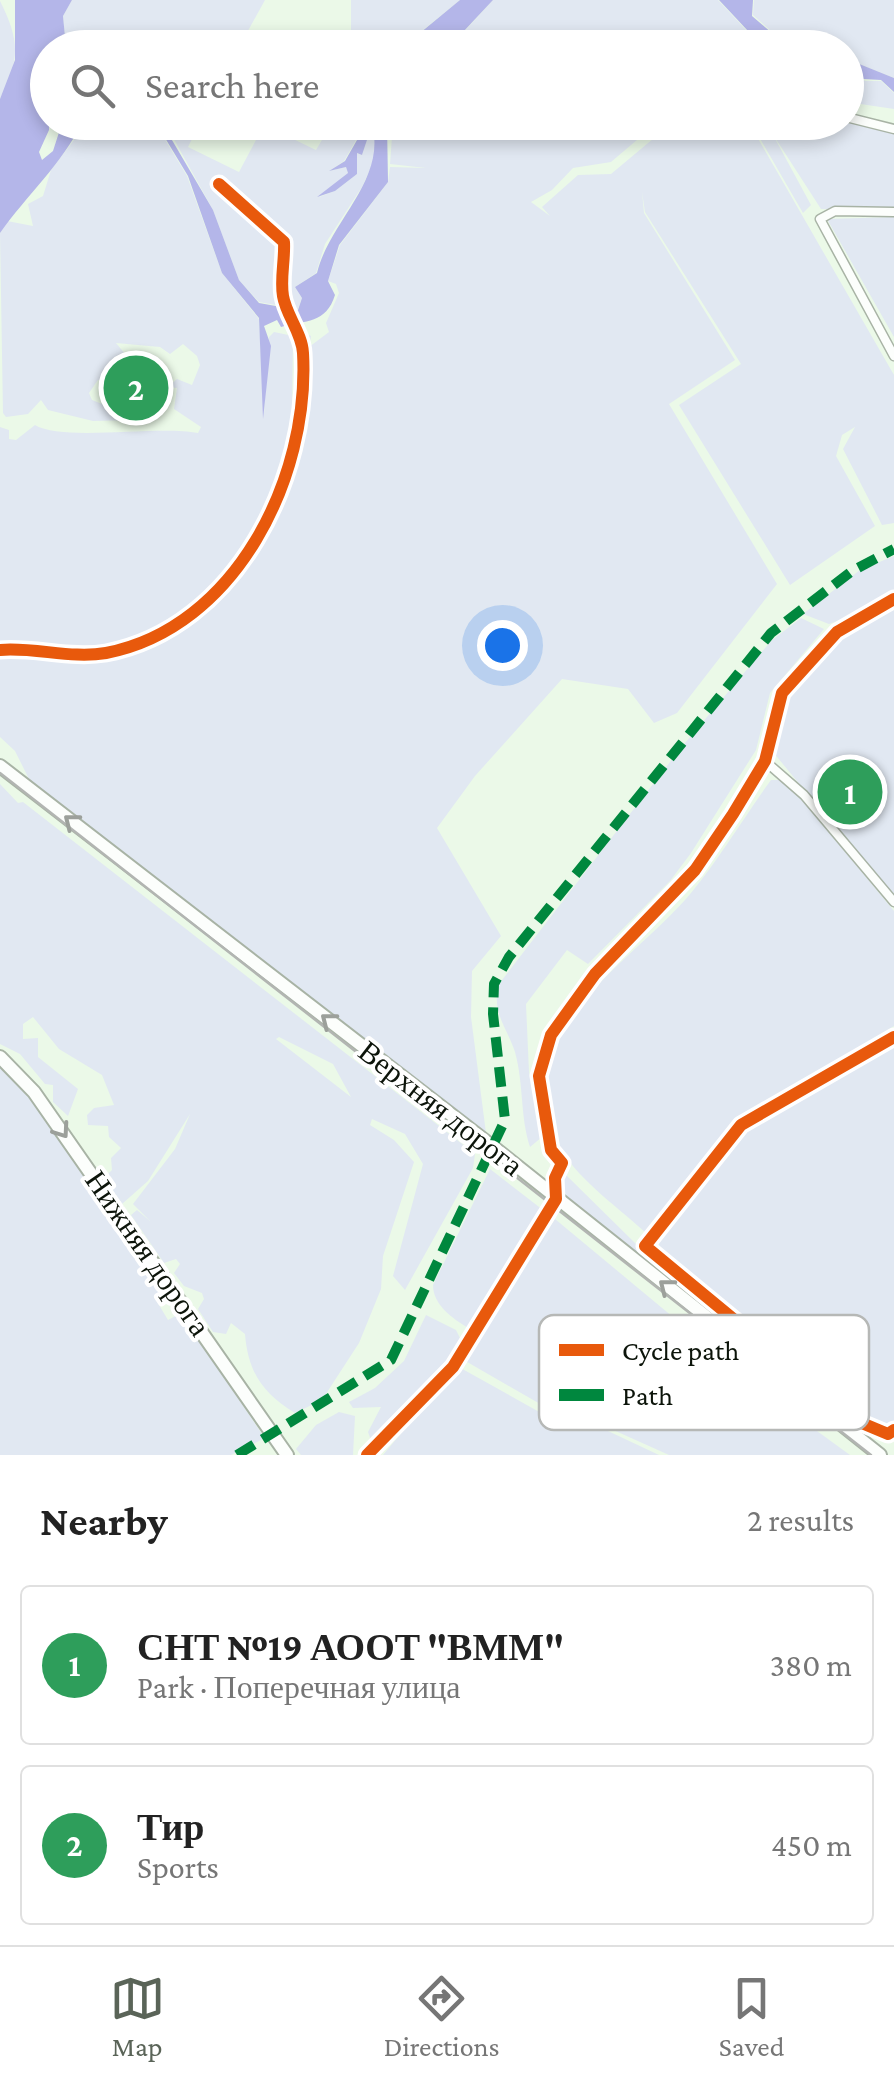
<!DOCTYPE html>
<html lang="en">
<head>
<meta charset="utf-8">
<style>
	:root { --surface:#fff; --page:#f6f6f6; --text:#222; --muted:#767676; --line:#e0e0e0; --accent:#5a6458 }
	body { margin:0; font-family:"Crimson Pro",serif; background:var(--page); color:var(--text) }
	.you { position:absolute; left:502px; top:645px; width:35px; height:35px; margin:-25px; border:8px solid #fff; border-radius:50%; background:#1a73e8; box-shadow:0 0 0 15px #1a73e833 }
	.badge { display:grid; place-items:center; width:65px; height:65px; border-radius:50%; background:var(--accent); color:#fff; font-size:32px; font-weight:700 }
	.pin { position:absolute; translate:-50% -50%; border:5px solid #fff; box-shadow:0 2px 10px #0006 }
	.list { margin:0; padding:0; list-style:none }
	h2 { display:flex; justify-content:space-between; align-items:center; height:130px; margin:0; padding:0 40px; font-size:42px }
	h2 small { font-size:32px; font-weight:400; color:var(--muted) }
	.list li { display:grid; grid-template-columns:65px 1fr auto; gap:30px; align-items:center; box-sizing:border-box; height:160px; margin:0 20px 20px; padding:0 20px; border:2px solid var(--line); border-radius:10px }
	.list b { display:block; font-size:38px; white-space:nowrap }
	.list p { margin:0; font-size:32px; white-space:nowrap; color:var(--muted) }
	.list em { font-size:32px; font-style:normal; color:var(--muted) }
	.icon { flex:none; width:55px; height:55px; fill:none; stroke:currentColor; stroke-width:2; stroke-linecap:round; stroke-linejoin:round }
	.map { position:relative; flex:none; width:894px; height:1455px; overflow:hidden }
	.search { position:absolute; background:var(--surface); box-shadow:0 5px 15px #0003; left:30px; right:30px; top:30px; height:110px; display:flex; align-items:center; gap:25px; box-sizing:border-box; padding:0 35px; border-radius:55px; color:var(--muted); font-size:38px }
	.sheet { height:490px; background:var(--surface) }
	nav { display:flex; justify-content:space-around; align-items:center; box-sizing:border-box; height:140px; border-top:2px solid var(--line); background:var(--surface); font-size:28px; color:var(--muted) }
	nav a { display:grid; justify-items:center; gap:5px }
	nav .on { color:var(--accent) }
	.map>svg:first-child { display:block }
	.green { fill:#e1e8f2; fill-rule:evenodd }
	.water { fill:#b4b6e9 }
	.lines { fill:none; stroke-linecap:round; stroke-linejoin:round }
	.minor-casing { stroke:#a8b3a5; stroke-width:11 }
	.primary-casing { stroke:#a8b3a5; stroke-width:16 }
	.minor { stroke:#fcfefc; stroke-width:8 }
	.primary { stroke:#fcfefc; stroke-width:12 }
	.tram { stroke:#b2b5b2; stroke-width:2.5 }
	.quiet { stroke:#00873e; stroke-width:10; stroke-dasharray:20 10; stroke-linecap:butt }
	.cycleway-casing { stroke:#fff; stroke-width:19 }
	.cycleway { stroke:#e8590c; stroke-width:12 }
	.oneway { stroke:#9ca09b }
	.labels { text-anchor:middle; dominant-baseline:central; stroke-width:8; stroke-linejoin:round; paint-order:stroke }
	.street-label { font-size:30px; fill:#0c140a; stroke:#fff }
	.key { fill:#fff; stroke:#b6b8b6; stroke-width:2.5 }
	.key-label { font-size:28px; fill:#0c140a }
</style>
</head>
<body>
<div class="map">
<svg width="894" height="1455" viewBox="0 0 894 1455">
	<rect width="100%" height="100%" fill="#ebf9e8"/>
	<g class="green">
		<polygon points="72,0 265,0 239,47 154,47 140,31 126,35 105,31 84,47 66,47 63,16"/>
		<polygon points="351,0 460,0 402,47 351,47"/>
		<polygon points="493,0 718,0 762,47 450,47"/>
		<polygon points="754,0 894,0 894,78 847,59 846,48 796,47 791,36 782,32 779,36 785,40 781,40 753,15"/>
		<path d="M0,1C20,41 20,59 0,99Z"/>
		<polygon points="858,76 865,81 881,81 894,93 894,109 847,102 847,78"/>
		<polygon points="847,122 894,133 894,210 821,209 772,133 811,205 803,213 751,123"/>
		<path d="M87,123H155L187,176L222,273L259,319L264,413L269,337L274,332L293,336L292,409H299V330L311,336L309,347L329,332L326,323L339,293L336,284L328,281L340,245L388,182L390,167L426,168L390,164L393,123H657L611,162L573,168L552,190L531,202L550,216L542,207L578,175L611,174L672,123H749L894,375V523L882,525L843,449L855,427L842,435L836,456L875,526L790,585L679,405L741,364L645,212L642,192L644,213L735,360L669,404L777,584L677,713L654,723L628,689L562,679L475,776L437,828L501,936L472,971L471,1017L487,1141L31,783L15,751L0,737V427L9,430V439L16,440L35,425C63,442 157,425 198,433L201,427L174,409L177,388L168,387L177,379L192,385L200,365L197,356L183,344L170,354L160,347L116,343L130,360V379L115,385L98,380L89,393L92,400L135,417L132,420L93,421L48,410L41,400L28,414L6,417L3,413L0,233L7,221L33,226L28,204L43,196L51,170Z"/>
		<polygon points="165,123 200,123 188,147 239,172 264,125 316,150 332,123 360,133 344,161 329,171 346,167 348,173 319,197 335,191 357,174 357,153 362,155 372,125 377,154 362,187 325,244 316,273 295,287 302,298 298,309 259,302 239,280 213,210"/>
		<polygon points="894,217 894,337 827,219"/>
		<polygon points="894,556 894,594 882,604 829,624 803,614 860,570"/>
		<polygon points="894,610 894,899 773,752 785,697 841,633"/>
		<path d="M801,618L824,629L770,693L756,750L691,853L670,881L588,964L567,950L526,1004L529,1072L542,1137L530,1147C520,1116 524,1085 515,1052C507,1027 491,1013 499,984L680,749L771,641Z"/>
		<path d="M771,780H786L894,911V1026L740,1120L648,1235C621,1209 580,1182 561,1149C497,1037 631,965 691,893C720,858 744,817 771,780Z"/>
		<path d="M0,784L18,803L23,802L475,1154L473,1168L405,1290L393,1276L423,1164L405,1134L372,1119L370,1125L394,1140L414,1162L383,1256L381,1289L359,1343L322,1400L295,1413C263,1394 248,1372 245,1334L231,1323L226,1334L213,1332L198,1309L204,1299L202,1293L184,1286L174,1273L180,1264L176,1259L164,1263L131,1215L137,1210L150,1221L133,1204L175,1149L190,1114L148,1181L122,1204L104,1178L112,1170L111,1158L121,1148L109,1137L108,1126L88,1125L87,1115L94,1108L114,1105L102,1075L59,1049L33,1017L23,1024V1039L38,1038V1057L78,1089L68,1116L53,1102V1085L45,1084L20,1054L0,1044ZM279,1037L333,1064L351,1097L276,1039Z"/>
		<polygon points="894,1046 894,1425 888,1429 872,1427 663,1257 658,1242 742,1132"/>
		<polygon points="0,1065 30,1096 166,1291 156,1300 168,1320 181,1313 264,1437 261,1440 231,1455 0,1455"/>
		<path d="M490,1169L543,1210L468,1328C452,1318 433,1305 433,1285Z"/>
		<polygon points="564,1173 635,1243 866,1431 862,1437 559,1192"/>
		<polygon points="555,1219 762,1391 850,1455 669,1455 571,1411 561,1416 462,1359"/>
		<polygon points="426,1315 456,1330 462,1342 420,1400 372,1443 368,1432 381,1407 353,1408 349,1402 375,1388 404,1361"/>
		<polygon points="457,1366 559,1423 574,1415 659,1455 383,1455"/>
		<polygon points="339,1412 355,1416 353,1455 301,1455 296,1449 316,1425"/>
	</g>
	<g class="water">
		<path d="M15,0H72L63,16L66,47L48,48L49,130L39,152L42,160L53,151L62,123H82C61,165 27,195 0,233V99L15,60Z"/>
		<polygon points="460,0 493,0 449,47 403,47"/>
		<polygon points="719,0 753,0 752,16 780,40 785,40 779,35 783,33 791,37 795,47 763,47"/>
		<polygon points="847,59 894,78 894,92 881,80 847,78"/>
		<path d="M156,123H162L213,210L239,280L259,303L298,310L302,298L295,287L317,273C329,222 387,180 372,125L362,155L357,153V174L335,191L317,197L348,173L346,167L329,171L345,161L361,133L334,123H387L388,182L339,245L328,281L335,295C326,324 306,320 281,327L277,320L264,326L271,346L263,419L259,318L222,273L188,176Z"/>
	</g>
	<g class="lines">
		<defs>
			<g id="minor">
				<polyline points="846,117 894,129"/>
				<polyline points="894,212 835,211 820,219 894,356"/>
				<path d="M0,650C35,647 71,659 106,653C236,628 310,477 303,353C302,333 286,315 283,296C280,279 285,260 284,242L219,184"/>
				<polyline points="765,761 804,795 894,902"/>
				<polyline points="894,1037 741,1125 645,1246 857,1421 888,1434 894,1430"/>
				<polyline points="367,1455 453,1367 556,1199 555,1178 562,1163 551,1150 539,1076 551,1035 595,974 695,870 733,814 765,761 782,693 837,632 894,599"/>
			</g>
			<g id="primary">
				<polyline points="0,766 493,1147 880,1455"/>
				<polyline points="0,1057 34,1092 287,1455"/>
			</g>
		</defs>
		<use href="#minor" class="minor-casing"/>
		<use href="#primary" class="primary-casing"/>
		<use href="#minor" class="minor"/>
		<use href="#primary" class="primary"/>
		<polyline class="tram" points="0,773 871,1455"/>
		<polyline class="quiet" points="237,1455 391,1360 505,1120 493,1014 494,984 509,957 771,633 852,571 894,549"/>
		<defs>
			<g id="cycleway">
				<path d="M0,650C35,647 71,659 106,653C236,628 310,477 303,353C302,333 286,315 283,296C280,279 285,260 284,242L219,184"/>
				<polyline points="894,1037 741,1125 645,1246 857,1421 888,1434 894,1430"/>
				<polyline points="367,1455 453,1367 556,1199 555,1178 562,1163 551,1150 539,1076 551,1035 595,974 695,870 733,814 765,761 782,693 837,632 894,599"/>
			</g>
		</defs>
		<use href="#cycleway" class="cycleway-casing"/>
		<use href="#cycleway" class="cycleway"/>
	</g>
	<defs><path id="oneway-chevron" d="M-2-3.5L2.5 0L-2 3.5" fill="none" stroke-width="1.6" stroke-linecap="round" stroke-linejoin="round" transform="scale(2.5)"/></defs>
	<g class="oneway">
		<use href="#oneway-chevron" transform="translate(71 821) rotate(-142)"/>
		<use href="#oneway-chevron" transform="translate(328 1020) rotate(-142)"/>
		<use href="#oneway-chevron" transform="translate(62 1131) rotate(55)"/>
		<use href="#oneway-chevron" transform="translate(666 1286) rotate(-142)"/>
	</g>
	<g class="labels">
		<g class="street-label">
			<text transform="translate(441 1108) rotate(38)">Верхняя дорога</text>
			<text transform="translate(148 1253) rotate(55)">Нижняя дорога</text>
		</g>
	</g>
	<rect x="539" y="1315" width="330" height="115" rx="15" class="key"/>
	<rect x="559" y="1344" width="45" height="12" fill="#e8590c"/>
	<rect x="559" y="1389" width="45" height="12" fill="#00873e"/>
	<g class="key-label">
		<text x="622" y="1360">Cycle path</text>
		<text x="622" y="1405">Path</text>
	</g>
</svg>
<div class="you"></div>
<div class="pin badge" style="left:850px;top:792px;background:#2e9e5b">1</div>
<div class="pin badge" style="left:136px;top:388px;background:#2e9e5b">2</div>
<div class="search"><svg class="icon" aria-label="search" viewBox="0 0 24 24"><circle cx="10" cy="10" r="6"/><path d="M15 15l6 6"/></svg>Search here</div>
</div>
<section class="sheet">
<h2>Nearby<small>2 results</small></h2>
<ul class="list">
<li><span class="badge" style="background:#2e9e5b">1</span><div><b>СНТ №19 АООТ &quot;ВММ&quot;</b><p>Park · Поперечная улица</p></div><em>380 m</em></li>
<li><span class="badge" style="background:#2e9e5b">2</span><div><b>Тир</b><p>Sports</p></div><em>450 m</em></li>
</ul>
</section>
<nav>
<a class="on"><svg class="icon" aria-label="map" viewBox="0 0 24 24"><path d="M3 6l6-2 6 2 6-2v14l-6 2-6-2-6 2zM9 4v14M15 6v14"/></svg>Map</a>
<a><svg class="icon" aria-label="directions" viewBox="0 0 24 24"><path d="M12 3l9 9-9 9-9-9zM9 14v-3h6M13 9l2 2-2 2"/></svg>Directions</a>
<a><svg class="icon" aria-label="saved" viewBox="0 0 24 24"><path d="M7 4h10v16l-5-4-5 4z"/></svg>Saved</a>
</nav>
</body>
</html>
